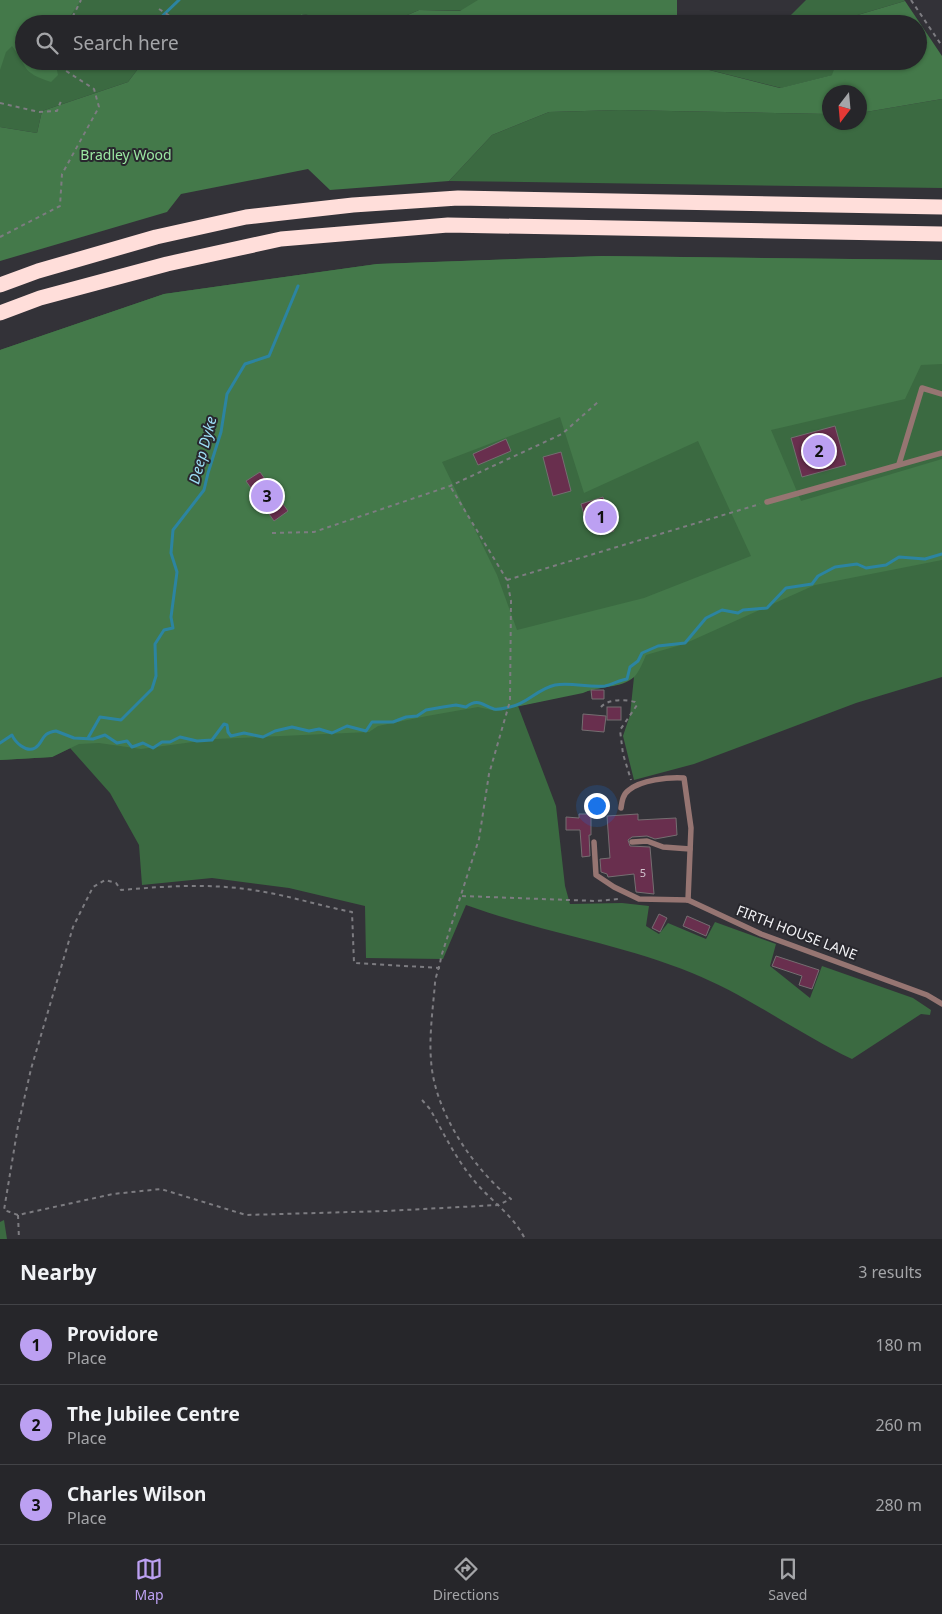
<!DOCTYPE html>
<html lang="en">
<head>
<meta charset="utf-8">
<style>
	:root { --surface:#26262a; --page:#323236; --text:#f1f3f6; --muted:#a4a5a8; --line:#424347; --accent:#bca0f2 }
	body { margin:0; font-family:"Noto Sans",sans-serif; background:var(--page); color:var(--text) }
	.compass { position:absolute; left:822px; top:85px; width:45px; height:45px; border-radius:50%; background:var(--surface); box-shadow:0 1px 4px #0004; rotate:196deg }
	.you { position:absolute; left:596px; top:805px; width:18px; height:18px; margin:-12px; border:4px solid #fff; border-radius:50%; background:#1a73e8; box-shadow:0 0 0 8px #1a73e833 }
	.badge { display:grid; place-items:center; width:32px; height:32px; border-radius:50%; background:var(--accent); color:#111; font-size:16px; font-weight:700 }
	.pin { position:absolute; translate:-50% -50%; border:2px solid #fff; box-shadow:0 1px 5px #0006 }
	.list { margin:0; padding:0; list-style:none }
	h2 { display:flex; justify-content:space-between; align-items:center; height:65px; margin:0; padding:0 20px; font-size:21px }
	h2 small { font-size:16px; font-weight:400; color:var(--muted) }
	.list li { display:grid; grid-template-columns:32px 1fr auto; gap:15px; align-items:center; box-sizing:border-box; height:80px; padding:0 20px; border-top:1px solid var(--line) }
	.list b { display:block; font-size:19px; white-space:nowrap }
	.list p { margin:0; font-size:16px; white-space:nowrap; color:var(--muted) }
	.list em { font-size:16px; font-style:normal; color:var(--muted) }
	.icon { flex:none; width:28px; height:28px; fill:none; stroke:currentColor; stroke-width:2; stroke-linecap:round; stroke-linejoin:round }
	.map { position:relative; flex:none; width:942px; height:1239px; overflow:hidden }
	.search { position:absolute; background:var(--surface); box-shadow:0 1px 4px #0004; left:15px; right:15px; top:15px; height:55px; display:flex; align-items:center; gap:12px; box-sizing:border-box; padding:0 18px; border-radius:28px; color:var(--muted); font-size:19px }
	.sheet { height:305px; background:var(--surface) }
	nav { display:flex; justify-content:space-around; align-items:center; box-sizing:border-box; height:70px; border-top:1px solid var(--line); background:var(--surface); font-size:14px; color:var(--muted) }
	nav a { display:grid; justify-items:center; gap:2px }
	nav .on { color:var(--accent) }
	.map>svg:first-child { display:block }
	.green { fill:#3b6a41 }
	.forest { fill:#44794a; fill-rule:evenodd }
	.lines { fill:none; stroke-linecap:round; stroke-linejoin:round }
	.stream { stroke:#2c84a1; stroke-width:3 }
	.building { fill:#692f4e; stroke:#756e71 }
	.path { stroke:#7d7c81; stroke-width:2; stroke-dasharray:4 4; stroke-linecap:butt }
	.lane { stroke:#967572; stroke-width:5.5 }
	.highway { stroke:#ffdeda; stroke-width:15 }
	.labels { text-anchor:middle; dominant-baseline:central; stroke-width:4; stroke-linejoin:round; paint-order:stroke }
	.number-label { font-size:11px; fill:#d1c3cd }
	.park-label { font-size:14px; fill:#9be7a2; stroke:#29282e }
	.street-label { font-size:14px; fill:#f4f4f7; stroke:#29282e }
	.water-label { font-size:15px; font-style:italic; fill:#9ddef6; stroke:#29282e }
</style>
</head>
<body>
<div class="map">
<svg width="942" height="1239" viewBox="0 0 942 1239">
	<rect width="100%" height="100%" fill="#333238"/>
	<g class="green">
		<polygon points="0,0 567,0 540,12 419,10 387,24 360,24 302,14 300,24 24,24 24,61 144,61 128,82 42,111 37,133 0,127"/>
		<polygon points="806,0 904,0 905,1 851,17 849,24 763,24 787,19"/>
		<polygon points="674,61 837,61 833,75 781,88"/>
		<polygon points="942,99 942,188 449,181 492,135 549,112 619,110 829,114 830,122 860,122 860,113"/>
		<path d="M602,256L942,260V677L856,703L694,764L634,780L623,736L630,715L634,677L620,684L518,706L556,806L565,886L570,904L622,903L649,906L646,926L659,934L668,923L706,939L715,922L776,944L770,966L810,998L822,966L913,998L931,1010L930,1015L921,1014L852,1059C797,1033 749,996 692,973C619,943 540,932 466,905L443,959L366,958L365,906L289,888L212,878L142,885L139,845L110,793L70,748L52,757L0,760V350L164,294L377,264Z"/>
		<polygon points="4,1220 7,1239 0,1239 0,1222"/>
	</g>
	<g class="forest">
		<path d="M0,0H81L65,24H24V61H55L58,75L51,82C21,72 29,69 12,46L6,52L0,70Z"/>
		<polygon points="478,0 677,0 677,24 387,24 419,10 460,11"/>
		<polygon points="905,1 942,56 942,99 860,113 860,92 830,92 829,114 619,110 549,112 492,135 449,181 330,190 308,169 181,194 167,212 0,261 0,127 37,133 42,111 128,82 144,61 674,61 780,88 832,75 837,61 918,61 918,24 849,24 851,17"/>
		<polygon points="301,14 360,24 300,24"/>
		<path d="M602,256L942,260V364L921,365L905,399L771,430L801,501L942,459V560L815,585L684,644L646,655C643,662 639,672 634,677C621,689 599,685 583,693L496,711L478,707L427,716L378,726L369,732L215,739L141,749L99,743L79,744L52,757L0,760V350L164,294L377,264ZM560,417L584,493L698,441L751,556L644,598L517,630L497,575L442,462Z"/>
	</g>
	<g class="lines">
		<g class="stream">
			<polyline points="154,24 179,0"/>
			<polyline points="88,738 100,717 121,720 152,689 156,676 155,644 164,630 173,628 171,617 177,572 171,553 173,530 204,490 208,473 221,432 227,394 245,364 269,356 298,286"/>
			<path d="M0,743L12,735C15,742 26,753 35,748C44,743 40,733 56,731L74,738L93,739L105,735L117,743L127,741L132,747L143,743L153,748L162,742H170L180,737L197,741L212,740L224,724L227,725L228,732L231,736L244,733L263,737L275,731L292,727L309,731L319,729L332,733L347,726L366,731L372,722H393L406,717L417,716L426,710L443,707L456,705L466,707C478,698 482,705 494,709C499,710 505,708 510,707C527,704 537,689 555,685C572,682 588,688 605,686C612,685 619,680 627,679L630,667L638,661L642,653L658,646L685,643L706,618L722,610L738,613L743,610L767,608L786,588L812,584L818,576L835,567L857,564L866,568L886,565L899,557L925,559L942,554"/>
		</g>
	</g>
	<g class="building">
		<polygon points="835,426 846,465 802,477 791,438"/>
		<polygon points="506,439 511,451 478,465 473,454"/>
		<polygon points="561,452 571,491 553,496 543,457"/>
		<polygon points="260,472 288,511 274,521 246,481"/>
		<polygon points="603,497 614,531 600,535 593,516 585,518 581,504"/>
		<polygon points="591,690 604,690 604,699 592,699"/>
		<rect x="607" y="707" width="14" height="13"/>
		<polygon points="583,714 606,716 604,732 582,730"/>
		<polygon points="579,814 591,814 591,835 589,835 590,856 582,857 580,830 566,830 566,817 579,818"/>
		<polygon points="638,814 638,820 676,818 677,835 655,839 647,836 632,837 628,840 630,846 650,847 654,894 636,892 634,874 608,877 607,874 601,872 600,859 610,858 607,816"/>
		<polygon points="659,914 667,918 660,932 652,928"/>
		<polygon points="687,916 710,926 706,936 683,926"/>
		<polygon points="776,956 819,970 812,989 799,985 802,976 772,966"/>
	</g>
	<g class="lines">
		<g class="path">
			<polyline points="911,0 942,46"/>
			<polyline points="159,9 173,18"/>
			<polyline points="69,24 81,0"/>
			<polyline points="0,103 39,112 57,111 61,101"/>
			<polyline points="0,237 60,206 62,174 99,107 94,89 63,69 63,61"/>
			<polyline points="272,533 314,532 450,486 562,434 598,402"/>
			<polyline points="507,580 760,504"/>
			<path d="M601,707C608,699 625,699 635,702L637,705L620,730L623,754L631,780"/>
			<polyline points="462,896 596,901 619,899"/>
			<path d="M440,968L354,963L352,912C321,906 290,896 259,891C213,883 168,886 121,890L116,883L105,880L93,887L73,927L31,1069L18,1126L4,1210L18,1215L113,1194L161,1189L246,1215L386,1211L498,1205L511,1199C472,1167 434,1111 431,1060C429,1035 433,1008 435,983C436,974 440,967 441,957L479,839L489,774L510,701L511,601L507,580L450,486"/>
			<path d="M422,1100L430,1109C443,1132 455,1157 472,1178C489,1200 512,1213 525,1239"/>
			<polyline points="18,1215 19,1239"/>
		</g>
		<g class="lane">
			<polyline points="899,464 922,388 942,394"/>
			<polyline points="767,502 942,453"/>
			<path d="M621,808C622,801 623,794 629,790C641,780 668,777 684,778L691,828L688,900"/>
			<polyline points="594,842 596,875 614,887 639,899 688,900 761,934 927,995 942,1004"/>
			<polyline points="632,842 647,841 663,847 690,849"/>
		</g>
		<g class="highway">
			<polyline points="0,285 38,271 156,237 246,217 353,205 458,198 942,207"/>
			<polyline points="0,313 40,298 167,264 281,239 448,225 942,234"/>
		</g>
	</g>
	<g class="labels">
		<g class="number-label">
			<text x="643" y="872">5</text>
		</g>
		<g class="park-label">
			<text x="126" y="154">Bradley Wood</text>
		</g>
		<g class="street-label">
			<text transform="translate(797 932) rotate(21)">FIRTH HOUSE LANE</text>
		</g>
		<g class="water-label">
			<text transform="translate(202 450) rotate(-75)">Deep Dyke</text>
		</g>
	</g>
</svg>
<svg class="compass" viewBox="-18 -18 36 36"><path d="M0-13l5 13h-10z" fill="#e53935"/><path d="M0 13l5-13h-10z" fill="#a4a5a8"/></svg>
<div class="you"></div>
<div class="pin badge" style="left:601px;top:517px">1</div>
<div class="pin badge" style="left:819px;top:451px">2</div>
<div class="pin badge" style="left:267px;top:496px">3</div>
<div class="search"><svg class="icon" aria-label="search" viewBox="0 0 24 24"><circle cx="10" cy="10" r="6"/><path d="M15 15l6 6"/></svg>Search here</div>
</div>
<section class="sheet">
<h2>Nearby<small>3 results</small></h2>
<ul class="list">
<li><span class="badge">1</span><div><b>Providore</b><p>Place</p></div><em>180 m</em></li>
<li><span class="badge">2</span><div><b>The Jubilee Centre</b><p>Place</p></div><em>260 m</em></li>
<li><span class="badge">3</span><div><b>Charles Wilson</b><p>Place</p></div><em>280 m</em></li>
</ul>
</section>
<nav>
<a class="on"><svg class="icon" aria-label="map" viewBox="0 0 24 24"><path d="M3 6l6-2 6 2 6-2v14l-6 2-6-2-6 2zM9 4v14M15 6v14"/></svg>Map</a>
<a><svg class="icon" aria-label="directions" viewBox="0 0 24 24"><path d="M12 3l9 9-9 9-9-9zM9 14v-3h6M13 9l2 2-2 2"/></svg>Directions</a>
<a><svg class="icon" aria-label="saved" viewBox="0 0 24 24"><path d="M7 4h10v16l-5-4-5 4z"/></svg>Saved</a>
</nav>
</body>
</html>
